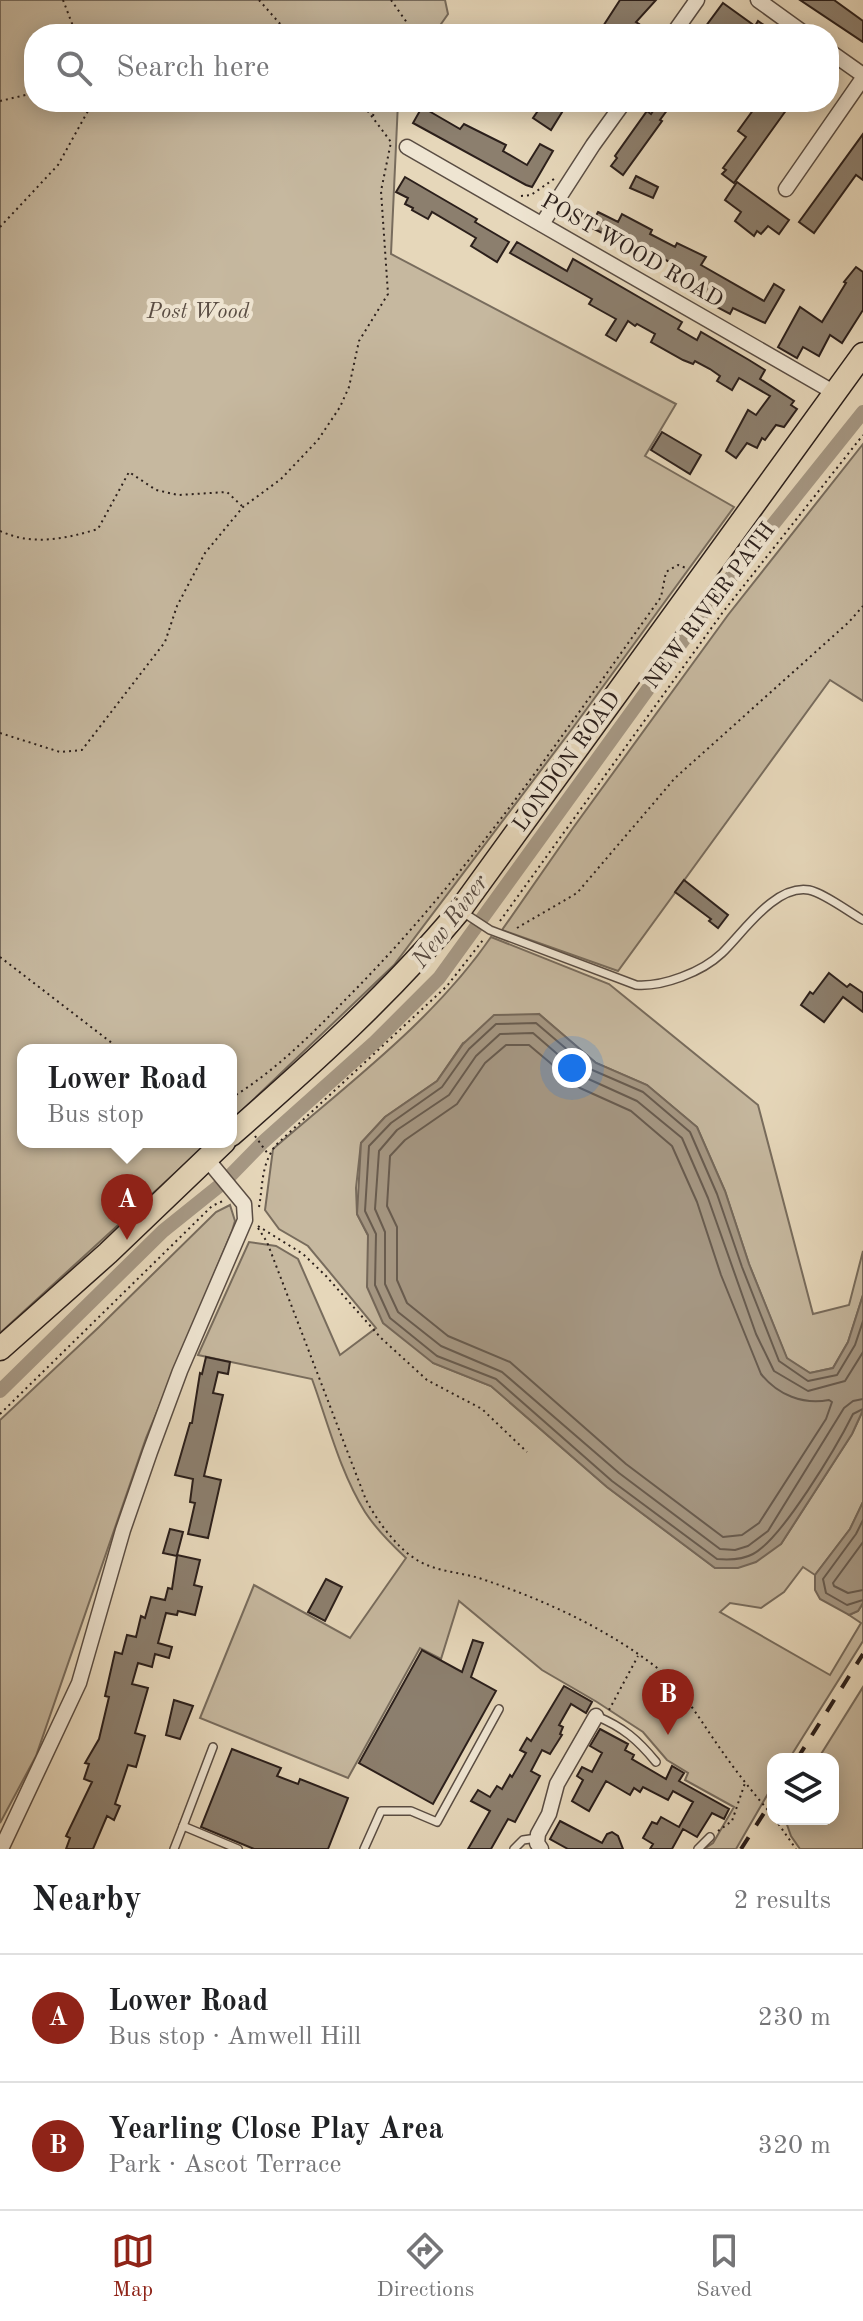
<!DOCTYPE html>
<html lang="en">
<head>
<meta charset="utf-8">
<style>
	:root { --surface:#fff; --page:#f2f2f2; --text:#202124; --muted:#757577; --line:#e0e0e0; --accent:#8f2418 }
	body { margin:0; font-family:"Old Standard TT",serif; background:var(--page); color:var(--text) }
	.controls { position:absolute; right:24px; bottom:24px; display:grid; overflow:hidden; border-radius:16px; box-shadow:0 4px 20px #0003 }
	.controls button { width:72px; height:72px; display:grid; place-items:center; padding:0; border:0; border-bottom:2px solid var(--line); background:var(--surface); color:var(--text); font:40px sans-serif }
	.you { position:absolute; left:572px; top:1068px; width:28px; height:28px; margin:-20px; border:6px solid #fff; border-radius:50%; background:#1a73e8; box-shadow:0 0 0 12px #1a73e833 }
	.badge { display:grid; place-items:center; width:52px; height:52px; border-radius:50%; background:var(--accent); color:#fff; font-size:26px; font-weight:700 }
	.pin { position:absolute; translate:-50% -66px; filter:drop-shadow(0 2px 4px #0008) }
	.pin::after { content:''; position:absolute; top:42px; width:28px; height:24px; background:inherit; clip-path:polygon(0 0,100% 0,50% 100%) }
	.popup { position:absolute; left:17px; top:1044px; width:220px; height:104px; box-sizing:border-box; display:grid; place-content:center; border-radius:16px; background:var(--surface); filter:drop-shadow(0 2px 6px #0005); font-size:26px; white-space:nowrap; color:var(--muted) }
	.popup b { font-size:30px; color:var(--text) }
	.popup::after { content:''; position:absolute; left:50%; top:100%; margin-left:-16px; border:16px solid transparent; border-top-color:var(--surface) }
	.list { margin:0; padding:0; list-style:none }
	h2 { display:flex; justify-content:space-between; align-items:center; height:104px; margin:0; padding:0 32px; font-size:34px }
	h2 small { font-size:26px; font-weight:400; color:var(--muted) }
	.list li { display:grid; grid-template-columns:52px 1fr auto; gap:24px; align-items:center; box-sizing:border-box; height:128px; padding:0 32px; border-top:2px solid var(--line) }
	.list b { display:block; font-size:30px; white-space:nowrap }
	.list p { margin:0; font-size:26px; white-space:nowrap; color:var(--muted) }
	.list em { font-size:26px; font-style:normal; color:var(--muted) }
	.icon { flex:none; width:44px; height:44px; fill:none; stroke:currentColor; stroke-width:2; stroke-linecap:round; stroke-linejoin:round }
	.map { position:relative; flex:none; width:863px; height:1849px; overflow:hidden }
	.search { position:absolute; background:var(--surface); box-shadow:0 4px 20px #0003; left:24px; right:24px; top:24px; height:88px; display:flex; align-items:center; gap:20px; box-sizing:border-box; padding:0 28px; border-radius:32px; color:var(--muted); font-size:30px }
	.sheet { height:360px; background:var(--surface) }
	nav { display:flex; justify-content:space-around; align-items:center; box-sizing:border-box; height:112px; border-top:2px solid var(--line); background:var(--surface); font-size:22px; color:var(--muted) }
	nav a { display:grid; justify-items:center; gap:4px }
	nav .on { color:var(--accent) }
	.map>svg:first-child { display:block }
	.green { fill:#c6b89f; stroke:#786c5d; stroke-width:2 }
	.water { fill:#a69884; stroke:#75685a; stroke-width:2 }
	.lines { fill:none; stroke-linecap:round; stroke-linejoin:round }
	.shore { stroke:#685c50; stroke-width:2 }
	.canal { stroke:#a69884; stroke-width:14 }
	.building { fill:#8c7f6e; stroke:#2b1f1b; stroke-width:2 }
	.lane-casing { stroke:#5a4d43; stroke-width:10 }
	.street-casing { stroke:#5a4d43; stroke-width:17 }
	.primary-casing { stroke:#2b1f1b; stroke-width:25 }
	.path { stroke:#2b1f1b; stroke-width:2; stroke-dasharray:2 4; stroke-linecap:butt }
	.lane { stroke:#efe5d2; stroke-width:7 }
	.street { stroke:#efe5d2; stroke-width:14 }
	.primary { stroke:#e6d7ba; stroke-width:22 }
	.rail { stroke:#2b1f1b; stroke-width:4; stroke-dasharray:14 14; stroke-linecap:butt }
	.labels { text-anchor:middle; dominant-baseline:central; stroke-width:8; stroke-linejoin:round; paint-order:stroke }
	.street-label { font-size:22px; fill:#2b1f1b; stroke:#efe5d2 }
	.park-label { font-size:22px; font-style:italic; fill:#5a4d43; stroke:#efe5d2 }
	.water-label { font-size:24px; font-style:italic; fill:#564940; stroke:#efe5d2 }
</style>
</head>
<body>
<div class="map">
<svg width="863" height="1849" viewBox="0 0 863 1849">
	<rect width="100%" height="100%" fill="#e6d7ba"/>
	<filter id="stains"><feTurbulence type="fractalNoise" baseFrequency=".0025" numOctaves="4"/><feColorMatrix values="0 0 0 0 .2 0 0 0 0 .09 0 0 0 0 .02 0 0 0 .5 -.17"/></filter>
	<radialGradient id="worn" r=".72"><stop offset=".6" stop-color="#630" stop-opacity="0"/><stop offset="1" stop-color="#630" stop-opacity=".3"/></radialGradient>
	<g class="green">
		<polygon points="0,0 445,0 448,14 434,34 34,34 34,102 398,102 391,254 676,404 645,456 734,507 572,729 394,965 231,1121 231,1050 23,1050 23,1142 209,1142 0,1333"/>
		<polygon points="863,444 863,701 830,680 618,971 502,930 573,828 728,615"/>
		<path d="M491,937L609,984L758,1105L813,1314L849,1305L863,1251V1295L848,1342L833,1368L810,1373L787,1359L749,1264L725,1191L697,1127L647,1085L596,1063L539,1014L463,1043L437,1081L385,1117L361,1143L356,1188L357,1214L433,1363L491,1386L607,1487L715,1568L781,1544L852,1434L863,1410V1502L850,1529L815,1575L803,1567L784,1592L761,1608L730,1603L720,1612L830,1675L861,1623L849,1615L858,1611L863,1603V1641L789,1759H773V1785L736,1849H704L713,1843L734,1807L685,1780L688,1773L667,1760L643,1732L597,1702L542,1670L459,1601L441,1659L420,1648L348,1778L200,1718L254,1585L350,1638L406,1558C391,1544 376,1529 365,1512C340,1472 328,1423 312,1379L198,1355L249,1242L276,1246L298,1259L340,1355L376,1328L308,1246L279,1229L265,1210L273,1149C349,1083 434,1020 491,937Z"/>
		<polygon points="230,1205 235,1221 232,1231 146,1438 36,1756 0,1823 0,1420 99,1327 216,1212"/>
		<polygon points="863,1687 863,1849 800,1849 791,1836 785,1819 833,1819 833,1759 818,1759"/>
	</g>
	<g class="water">
		<polygon points="539,1014 596,1063 647,1085 697,1127 725,1191 749,1264 787,1358 810,1373 833,1368 848,1342 863,1295 863,1410 852,1434 781,1544 756,1562 738,1568 715,1568 607,1487 491,1386 433,1363 383,1323 367,1287 368,1235 357,1214 361,1143 385,1117 437,1081 463,1044 494,1015"/>
		<polygon points="863,1502 863,1603 858,1611 849,1615 820,1599 815,1590 815,1575 850,1529"/>
	</g>
	<g class="lines">
		<g class="shore">
			<path d="M506,1045H529L580,1088L631,1111L672,1146L697,1202L721,1275L761,1374C778,1395 803,1405 829,1400L832,1402L826,1419L759,1523L742,1535L723,1537L626,1464L510,1362L448,1336L407,1303L397,1280V1227L387,1206L390,1156L405,1140L457,1104L485,1063Z"/>
			<path d="M863,1321L855,1345L837,1375L808,1381L779,1361L742,1267L717,1194L690,1132L643,1092L590,1069L536,1023L496,1024L469,1049L442,1087L391,1123L369,1146L365,1211L376,1234L375,1285L390,1318L437,1356L496,1379L612,1481L717,1559C729,1560 742,1560 753,1554C782,1539 837,1446 853,1414L863,1409"/>
			<polyline points="863,1352 845,1381 808,1391 774,1371 756,1334 708,1198 682,1138 637,1101 584,1077 533,1033 500,1034 476,1056 449,1095 397,1130 379,1151 375,1209 385,1232 385,1284 398,1312 441,1346 502,1372 619,1473 720,1549 735,1550 748,1546 768,1531 844,1408 853,1401 863,1399"/>
			<polyline points="863,1520 856,1534 823,1579 826,1593 847,1605 863,1600"/>
			<polyline points="863,1542 833,1583 834,1586 848,1593 863,1590"/>
		</g>
		<polyline class="canal" points="0,1391 163,1231 224,1182 262,1143 375,1042 439,978 711,602 863,412"/>
	</g>
	<g class="building">
		<polygon points="620,0 656,0 636,22 639,24 631,34 598,34"/>
		<polygon points="800,0 834,0 863,21 863,42"/>
		<polygon points="723,3 755,26 758,21 777,34 700,34"/>
		<polygon points="544,102 562,102 560,106 564,109 551,130 533,118"/>
		<polygon points="659,102 668,109 660,120 662,121 623,175 611,166 617,158 615,156 647,111 651,114"/>
		<polygon points="759,102 792,102 734,183 722,174 726,170 723,168 746,137 738,131"/>
		<polygon points="422,107 460,129 464,124 506,145 503,151 527,165 540,144 553,151 532,187 526,185 413,123"/>
		<polygon points="863,134 863,180 856,175 814,233 799,222"/>
		<polygon points="636,176 658,187 653,198 630,188"/>
		<polygon points="405,177 477,219 475,222 509,242 497,262 471,246 476,238 432,212 428,219 412,210 413,208 405,204 408,198 396,192"/>
		<polygon points="737,182 789,220 779,234 768,226 761,234 757,231 754,236 735,221 741,212 725,200"/>
		<polygon points="598,212 618,222 622,214 652,230 650,234 675,247 677,243 706,257 701,265 764,301 774,284 784,290 765,323 733,308 730,314 698,297 701,292 688,285 692,279 669,268 672,263 642,249 641,252 590,227"/>
		<polygon points="517,242 567,271 573,259 682,322 678,329 697,340 701,332 749,360 765,370 760,379 794,401 791,405 797,409 784,427 776,425 765,440 762,438 757,448 747,443 736,458 726,451 748,410 756,415 770,396 739,378 732,390 717,381 720,376 710,369 695,361 693,364 683,360 651,342 655,334 637,324 635,326 628,321 616,341 606,335 616,319 589,304 592,299 510,253"/>
		<polygon points="856,267 863,272 863,310 842,343 830,335 819,356 803,347 797,358 778,347 800,307 822,322 846,283 844,282"/>
		<polygon points="662,432 701,455 690,474 651,450"/>
		<polygon points="684,880 728,915 718,928 709,921 711,919 675,892"/>
		<polygon points="829,973 847,987 850,984 863,993 863,1012 843,997 824,1022 801,1005 810,992 813,994"/>
		<polygon points="206,1357 230,1362 228,1374 218,1372 213,1393 223,1395 204,1476 221,1480 208,1538 188,1534 195,1503 190,1502 193,1479 175,1475 190,1423 192,1423 200,1373 202,1374"/>
		<polygon points="170,1529 183,1532 177,1555 200,1560 194,1585 202,1587 195,1615 178,1611 177,1615 166,1613 158,1643 172,1647 169,1658 155,1654 152,1667 138,1663 132,1684 148,1688 135,1733 145,1736 136,1767 128,1765 115,1804 120,1806 114,1820 107,1816 93,1849 66,1849 70,1838 66,1836 92,1782 84,1779 89,1764 85,1763 99,1739 109,1697 105,1696 115,1652 122,1654 127,1635 136,1637 141,1616 145,1618 151,1597 165,1600 168,1588 172,1589 177,1556 163,1553"/>
		<polygon points="326,1579 342,1587 325,1621 308,1612"/>
		<polygon points="473,1640 483,1643 471,1677 496,1691 433,1804 359,1763 422,1650 462,1672"/>
		<polygon points="564,1686 592,1702 586,1713 571,1704 559,1725 563,1727 560,1734 562,1735 550,1754 542,1750 531,1771 540,1776 515,1822 508,1819 491,1849 468,1849 490,1811 471,1801 478,1790 490,1797 497,1786 502,1789 510,1775 512,1777 526,1753 520,1750 527,1738 531,1741"/>
		<polygon points="174,1700 193,1706 180,1739 166,1735"/>
		<polygon points="600,1729 628,1744 625,1750 634,1755 632,1759 666,1779 672,1766 684,1773 679,1781 729,1809 724,1819 712,1813 697,1837 683,1829 672,1849 650,1849 653,1844 643,1838 652,1822 657,1824 661,1817 679,1827 693,1802 673,1791 668,1800 643,1787 640,1792 634,1788 630,1795 606,1781 589,1811 572,1801 583,1780 577,1776 582,1767 592,1772 602,1753 590,1746"/>
		<polygon points="232,1749 281,1768 277,1776 298,1784 300,1779 348,1798 328,1849 254,1849 201,1827"/>
		<polygon points="560,1821 602,1843 607,1834 612,1832 618,1836 623,1849 568,1849 550,1839"/>
	</g>
	<g class="lines">
		<defs>
			<g id="lane">
				<path d="M461,911L490,930L636,985C663,987 702,972 722,953C743,933 775,884 809,890C824,893 849,912 863,920"/>
				<path d="M596,1716C623,1727 638,1740 656,1762"/>
				<polyline points="183,1826 213,1747"/>
				<polyline points="174,1849 183,1826 238,1849"/>
				<polyline points="364,1849 381,1811 411,1811 437,1822 499,1709"/>
				<polyline points="514,1849 523,1840 537,1838"/>
				<polyline points="698,1849 710,1837"/>
			</g>
			<g id="street">
				<polyline points="758,0 805,34"/>
				<polyline points="673,34 697,0"/>
				<polyline points="829,51 863,75"/>
				<polyline points="407,147 835,393"/>
				<polyline points="786,189 863,78"/>
				<polyline points="542,224 593,145 624,102"/>
				<polyline points="1,1849 79,1683 123,1530 150,1452 180,1371 245,1220 244,1204 206,1158"/>
				<polyline points="541,1849 537,1843 538,1834 549,1814 557,1784 596,1716"/>
			</g>
			<g id="primary">
				<path d="M231,1135C312,1064 391,993 460,910L863,354"/>
				<polyline points="0,1349 108,1253 224,1142"/>
			</g>
		</defs>
		<use href="#lane" class="lane-casing"/>
		<use href="#street" class="street-casing"/>
		<use href="#primary" class="primary-casing"/>
		<g class="path">
			<polyline points="63,0 76,34"/>
			<polyline points="259,0 289,34"/>
			<polyline points="391,0 415,34"/>
			<polyline points="0,101 34,93"/>
			<polyline points="373,116 376,102"/>
			<polyline points="521,196 531,195 554,179"/>
			<polyline points="0,227 58,165 93,102"/>
			<path d="M0,531C33,546 64,539 98,529L129,472L156,490L178,495L227,492L242,506"/>
			<polyline points="0,733 60,752 82,750 165,642 177,606 205,553 243,507 281,479 318,440 340,407 349,387 359,341 388,294 381,191 391,142 361,102"/>
			<polyline points="500,921 723,612 863,435"/>
			<polyline points="517,928 577,893 675,778 849,622 863,606"/>
			<polyline points="0,957 121,1050"/>
			<path d="M231,1098C274,1072 311,1035 346,999C467,878 562,735 661,597L666,572L678,565L686,568"/>
			<polyline points="255,1136 268,1154"/>
			<path d="M259,1207C263,1185 261,1164 276,1145L447,986L483,940"/>
			<polyline points="258,1226 303,1254 326,1276 381,1338 427,1380 482,1409 527,1452"/>
			<path d="M258,1228L267,1242L366,1500C378,1522 396,1547 417,1560C436,1572 461,1572 482,1579C544,1600 604,1627 656,1667C682,1688 698,1717 717,1744C734,1769 753,1793 773,1816"/>
			<polyline points="0,1414 212,1206 225,1200"/>
			<polyline points="609,1710 638,1656"/>
			<polyline points="775,1819 796,1849"/>
			<polyline points="718,1831 732,1821 745,1783"/>
		</g>
		<use href="#lane" class="lane"/>
		<use href="#street" class="street"/>
		<use href="#primary" class="primary"/>
		<g class="rail">
			<polyline points="797,1759 863,1654"/>
			<polyline points="741,1849 773,1799"/>
		</g>
	</g>
	<g class="labels">
		<g class="street-label">
			<text transform="translate(632 251) rotate(30)">POST WOOD ROAD</text>
			<text transform="translate(710 606) rotate(-53)">NEW RIVER PATH</text>
			<text transform="translate(567 762) rotate(-54)">LONDON ROAD</text>
		</g>
		<g class="park-label">
			<text x="198" y="312">Post Wood</text>
		</g>
		<g class="water-label">
			<text transform="translate(451 922) rotate(-53)">New River</text>
		</g>
	</g>
	<rect width="100%" height="100%" filter="url(#stains)"/>
	<rect width="100%" height="100%" fill="url(#worn)"/>
</svg>
<div class="controls">
<button><svg class="icon" aria-label="layers" viewBox="0 0 24 24"><path d="M12 4l9 5-9 5-9-5zM3 14l9 5 9-5"/></svg></button>
</div>
<div class="you"></div>
<div class="pin badge" style="left:127px;top:1240px">A</div>
<div class="popup"><b>Lower Road</b>Bus stop</div>
<div class="pin badge" style="left:668px;top:1735px">B</div>
<div class="search"><svg class="icon" aria-label="search" viewBox="0 0 24 24"><circle cx="10" cy="10" r="6"/><path d="M15 15l6 6"/></svg>Search here</div>
</div>
<section class="sheet">
<h2>Nearby<small>2 results</small></h2>
<ul class="list">
<li><span class="badge">A</span><div><b>Lower Road</b><p>Bus stop · Amwell Hill</p></div><em>230 m</em></li>
<li><span class="badge">B</span><div><b>Yearling Close Play Area</b><p>Park · Ascot Terrace</p></div><em>320 m</em></li>
</ul>
</section>
<nav>
<a class="on"><svg class="icon" aria-label="map" viewBox="0 0 24 24"><path d="M3 6l6-2 6 2 6-2v14l-6 2-6-2-6 2zM9 4v14M15 6v14"/></svg>Map</a>
<a><svg class="icon" aria-label="directions" viewBox="0 0 24 24"><path d="M12 3l9 9-9 9-9-9zM9 14v-3h6M13 9l2 2-2 2"/></svg>Directions</a>
<a><svg class="icon" aria-label="saved" viewBox="0 0 24 24"><path d="M7 4h10v16l-5-4-5 4z"/></svg>Saved</a>
</nav>
</body>
</html>
